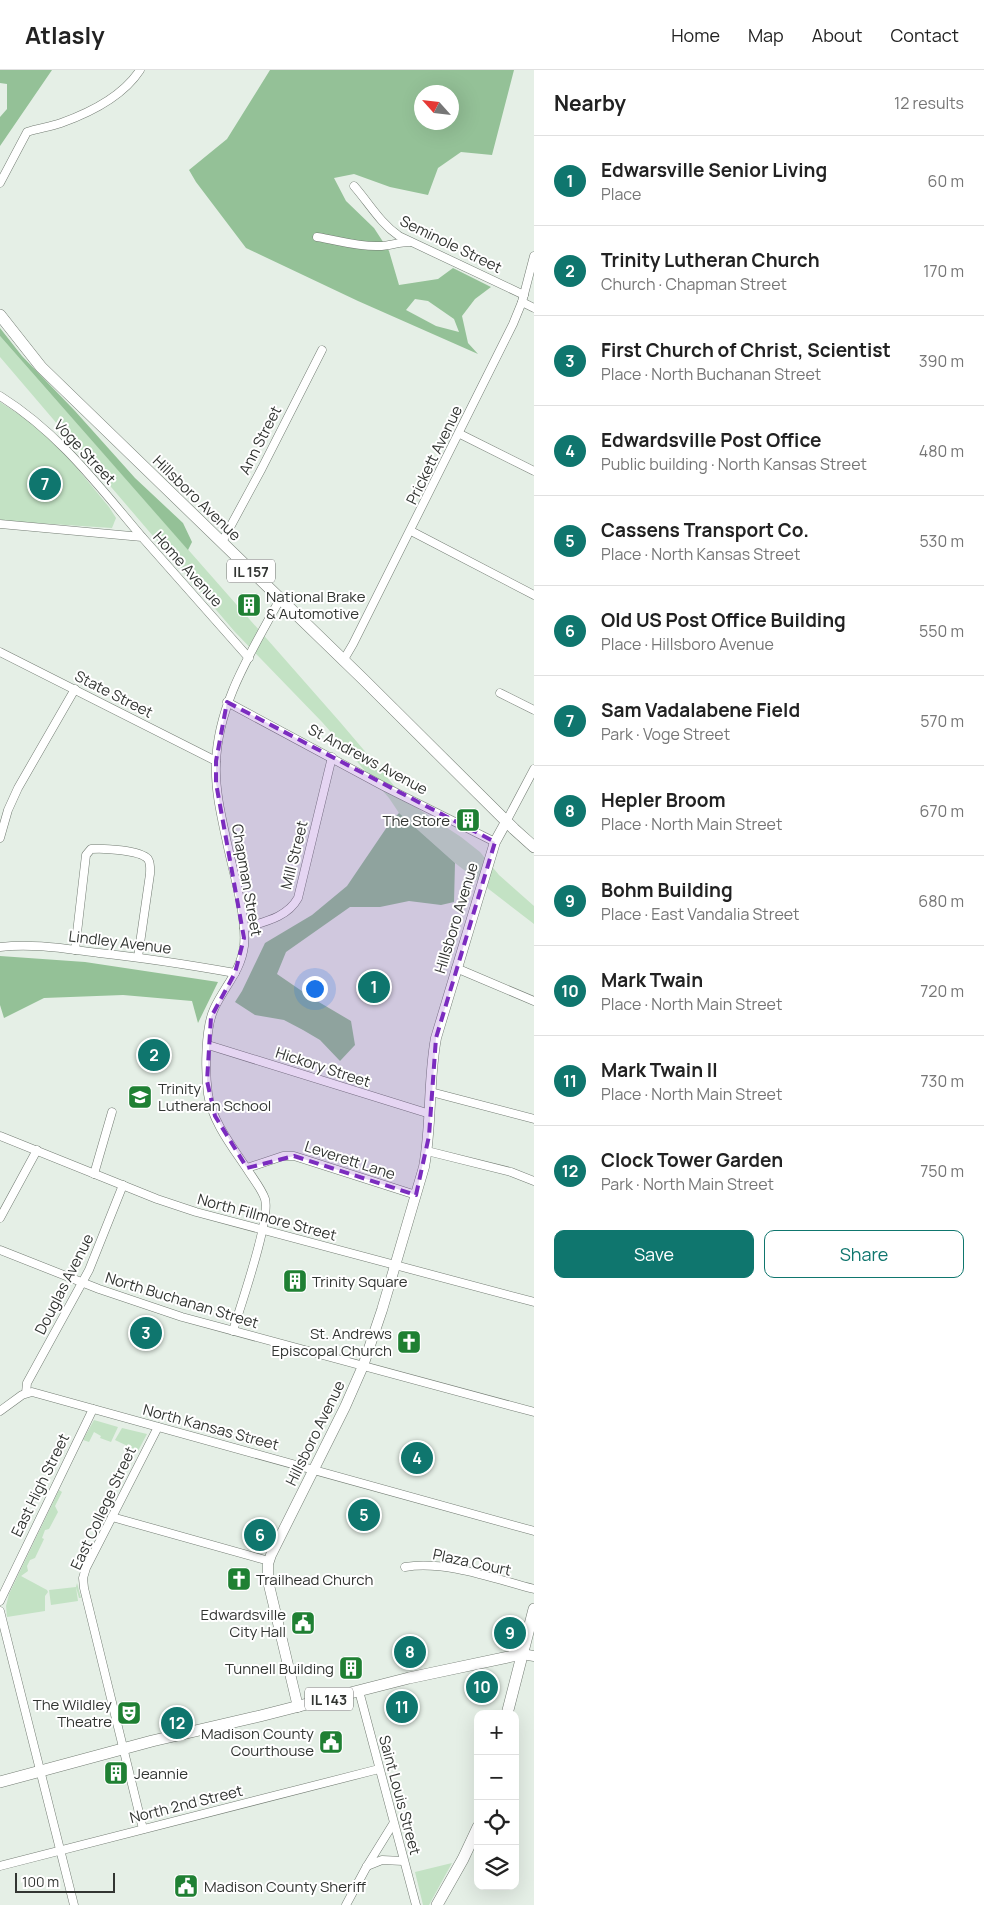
<!DOCTYPE html>
<html lang="en">
<head>
<meta charset="utf-8">
<style>
	:root { --surface:#fff; --page:#f2f2f2; --text:#222; --muted:#767676; --line:#e0e0e0; --accent:#0f766e }
	body { margin:0; font-family:Manrope,sans-serif; background:var(--page); color:var(--text) }
	.controls { position:absolute; right:15px; bottom:15px; display:grid; overflow:hidden; border-radius:10px; box-shadow:0 5px 20px #0002 }
	.controls button { width:45px; height:45px; display:grid; place-items:center; padding:0; border:0; border-bottom:1px solid var(--line); background:var(--surface); color:var(--text); font:25px sans-serif }
	.compass { position:absolute; left:414px; top:15px; width:45px; height:45px; border-radius:50%; background:var(--surface); box-shadow:0 5px 20px #0002; rotate:297deg }
	.scale { position:absolute; left:15px; bottom:12px; width:100px; box-sizing:border-box; padding-left:5px; border:2px solid #323532; border-top:0; font-size:14px; line-height:18px; white-space:nowrap; color:#323532; -webkit-text-stroke:4px #fff; paint-order:stroke }
	.you { position:absolute; left:314px; top:918px; width:18px; height:18px; margin:-12px; border:4px solid #fff; border-radius:50%; background:#1a73e8; box-shadow:0 0 0 8px #1a73e833 }
	.badge { display:grid; place-items:center; width:32px; height:32px; border-radius:50%; background:var(--accent); color:#fff; font-size:16px; font-weight:700 }
	.pin { position:absolute; translate:-50% -50%; border:2px solid #fff; box-shadow:0 1px 5px #0006 }
	.list { margin:0; padding:0; list-style:none }
	h2 { display:flex; justify-content:space-between; align-items:center; height:65px; margin:0; padding:0 20px; font-size:21px }
	h2 small { font-size:16px; font-weight:400; color:var(--muted) }
	.list li { display:grid; grid-template-columns:32px 1fr auto; gap:15px; align-items:center; box-sizing:border-box; height:90px; padding:0 20px; border-top:1px solid var(--line) }
	.list b { display:block; font-size:19px; white-space:nowrap }
	.list p { margin:0; font-size:16px; white-space:nowrap; color:var(--muted) }
	.list em { font-size:16px; font-style:normal; color:var(--muted) }
	.actions { display:flex; gap:10px; padding:15px 20px }
	.actions a { flex:1; padding:11px 0; border:1px solid var(--accent); border-radius:10px; text-align:center; font-size:18px; color:var(--accent) }
	.actions .main { background:var(--accent); color:#fff }
	.icon { flex:none; width:28px; height:28px; fill:none; stroke:currentColor; stroke-width:2; stroke-linecap:round; stroke-linejoin:round }
	.map { position:relative; flex:none; width:534px; height:1835px; overflow:hidden }
	header { display:flex; align-items:center; gap:30px; box-sizing:border-box; height:70px; padding:0 25px; background:var(--surface); border-bottom:1px solid var(--line) }
	header strong { font-size:24px }
	nav { display:flex; gap:28px; margin-inline-start:auto; font-size:18px }
	main { display:flex }
	aside { flex:1; background:var(--surface) }
	.map>svg:first-child { display:block }
	.green { fill:#c3e2c4 }
	.forest { fill:#94c197; fill-rule:evenodd }
	.lines { fill:none; stroke-linecap:round; stroke-linejoin:round }
	.street-casing { stroke:#737c73; stroke-width:9 }
	.secondary-casing { stroke:#737c73; stroke-width:11 }
	.primary-casing { stroke:#737c73; stroke-width:12 }
	.street { stroke:#fff; stroke-width:8 }
	.secondary { stroke:#fff; stroke-width:10 }
	.primary { stroke:#fff; stroke-width:11 }
	.marked { fill:#7b2cbf; fill-opacity:0.2; stroke:#7b2cbf; stroke-width:4; stroke-dasharray:10 6; stroke-linejoin:round }
	.labels { text-anchor:middle; dominant-baseline:central; stroke-width:4; stroke-linejoin:round; paint-order:stroke }
	.shield { fill:#fff; stroke:#707270; stroke-width:1 }
	.shield-label { font-size:14px; font-weight:bold; fill:#323532 }
	.street-label { font-size:15px; fill:#323532; stroke:#fff }
	.poi-label { font-size:15px; fill:#323532; stroke:#fff; text-anchor:start }
</style>
</head>
<body>
<header>
<strong>Atlasly</strong>
<nav><a>Home</a><a>Map</a><a>About</a><a>Contact</a></nav>
</header>
<main>
<div class="map">
<svg width="534" height="1835" viewBox="0 0 534 1835">
	<rect width="100%" height="100%" fill="#e5efe6"/>
	<g class="green">
		<polygon points="0,266 340,652 408,732 461,767 480,782 499,805 534,836 534,854 455,793 399,743 389,728 322,652 235,562 0,287"/>
		<polygon points="0,332 37,356 72,392 109,437 116,448 112,458 5,451 0,449"/>
		<polygon points="94,1350 118,1357 111,1372 100,1368 101,1366 94,1362 89,1372 83,1370"/>
		<polygon points="122,1358 147,1364 138,1381 115,1370"/>
		<polygon points="59,1420 62,1422 55,1436 58,1442 49,1459 45,1460 42,1468 44,1469 35,1488 30,1490 27,1496 28,1501 21,1506 47,1520 48,1522 45,1526 45,1541 7,1547 6,1536 9,1524"/>
		<polygon points="77,1513 81,1528 79,1528 76,1517 78,1531 51,1535 49,1520 76,1517"/>
		<polygon points="452,1793 429,1835 423,1835 415,1802"/>
	</g>
	<g class="forest">
		<polygon points="0,0 52,0 0,76 0,47 7,39 7,14 0,13"/>
		<path d="M270,0H514L492,85L461,82L438,98L428,125L390,117L354,104L334,108L346,131L374,158L389,181L399,215L438,209L453,198L491,217L475,229L462,246L468,273L478,284L358,231L246,178L196,112L189,100L227,69ZM422,22H452V52H422ZM415,229L428,231L454,249L459,262L436,256L406,240Z"/>
		<polygon points="0,258 22,286 75,341 135,408 183,453 192,472 188,480 0,266"/>
		<polygon points="399,743 455,793 454,832 441,835 409,831 380,837 350,837 286,882 277,904 312,928 351,951 355,975 340,991 320,970 303,960 284,950 255,945 235,932 242,921 265,873 312,845 347,816 389,754"/>
		<polygon points="0,886 85,892 218,912 198,953 192,931 123,925 44,928 4,948 0,935"/>
	</g>
	<g class="lines">
		<defs>
			<g id="street">
				<path d="M0,113L27,62C39,58 50,57 61,53C89,43 123,26 140,0"/>
				<path d="M354,116C369,133 380,153 399,166L524,225"/>
				<path d="M317,167C337,170 358,177 379,176C389,176 399,172 410,172"/>
				<polyline points="522,232 534,238"/>
				<path d="M0,326C59,363 97,414 142,467"/>
				<polyline points="460,364 534,401"/>
				<polyline points="0,454 142,467 249,588"/>
				<polyline points="411,461 534,525"/>
				<polyline points="222,472 262,398 322,280"/>
				<polyline points="0,582 216,691"/>
				<polyline points="343,591 353,574 513,254 522,232 534,186"/>
				<polyline points="500,623 534,640"/>
				<polyline points="227,632 385,717 495,772"/>
				<polyline points="506,752 534,699"/>
				<polyline points="0,768 8,740 18,718 75,619"/>
				<path d="M244,858C263,852 287,848 298,828L332,687"/>
				<path d="M0,877C33,873 66,879 99,883C145,888 190,895 235,903"/>
				<path d="M75,880L86,785L91,779C103,778 140,780 148,789C151,794 150,799 150,804L138,887"/>
				<polyline points="456,898 534,931"/>
				<polyline points="208,975 430,1044"/>
				<polyline points="431,1022 534,1049"/>
				<polyline points="0,1066 157,1129 196,1142 534,1232"/>
				<polyline points="427,1081 511,1102 534,1111"/>
				<polyline points="247,1098 283,1086 294,1086 416,1125"/>
				<polyline points="94,1104 112,1042"/>
				<polyline points="0,1148 37,1080"/>
				<polyline points="0,1180 99,1219 182,1247 534,1342"/>
				<path d="M233,1261C240,1237 271,1149 265,1129C262,1120 255,1111 249,1102C234,1079 212,1052 208,1024C205,1002 205,958 214,939C224,917 241,901 244,876C247,845 232,799 226,768C221,745 215,719 216,695C217,634 252,581 280,529"/>
				<polyline points="26,1323 27,1313 89,1200 123,1115"/>
				<polyline points="0,1341 22,1325 32,1322 534,1461"/>
				<polyline points="112,1447 269,1491"/>
				<path d="M405,1497C445,1490 495,1509 534,1519"/>
				<polyline points="0,1531 93,1339"/>
				<polyline points="0,1541 74,1835"/>
				<polyline points="359,1621 416,1835"/>
				<polyline points="143,1759 84,1518 83,1508 86,1498 158,1357"/>
				<polyline points="0,1796 379,1699"/>
				<polyline points="367,1796 382,1790 403,1791"/>
				<polyline points="346,1835 367,1796 393,1754"/>
			</g>
			<g id="secondary">
				<polyline points="522,1584 534,1586"/>
				<path d="M298,1637L268,1511V1494L271,1485L345,1337L363,1296L382,1240L424,1097C432,1054 428,1011 436,968L495,772L506,752"/>
			</g>
			<g id="primary">
				<polyline points="0,245 41,297 363,609 514,759 534,777"/>
				<polyline points="507,1644 534,1539"/>
				<polyline points="0,1712 152,1671 260,1646 409,1608 522,1584"/>
				<polyline points="437,1835 463,1789 478,1757"/>
			</g>
		</defs>
		<use href="#street" class="street-casing"/>
		<use href="#secondary" class="secondary-casing"/>
		<use href="#primary" class="primary-casing"/>
		<use href="#street" class="street"/>
		<use href="#secondary" class="secondary"/>
		<use href="#primary" class="primary"/>
	</g>
	<path class="marked" d="M227,632L495,772L436,968L429,1066L416,1125L294,1086L247,1098L215,1046L207,1011L211,947L235,903L244,868L216,713V691Z"/>
	<defs>
		<symbol id="building-square" viewBox="-11 -11 22 22"><rect x="-9" y="-9" width="18" height="18" rx="4" fill="#1f8033" stroke="#fff"/><path d="M-4-6H4V6H1V3H-1V6H-4ZM-2.5-4.3h1.7v1.8h-1.7ZM.8-4.3h1.7v1.8H.8ZM-2.5-1h1.7V.8h-1.7ZM.8-1h1.7V.8H.8Z" fill="#fff"/></symbol>
		<symbol id="school-square" viewBox="-11 -11 22 22"><rect x="-9" y="-9" width="18" height="18" rx="4" fill="#1f8033" stroke="#fff"/><path d="M0-5L7-2L0 1L-7-2ZM-4 1L0 2.5L4 1V4Q0 6-4 4Z" fill="#fff"/></symbol>
		<symbol id="church-square" viewBox="-11 -11 22 22"><rect x="-9" y="-9" width="18" height="18" rx="4" fill="#1f8033" stroke="#fff"/><path d="M-1.2-6h2.4v3.5h3.3v2.4h-3.3V6h-2.4V-.1h-3.3v-2.4h3.3Z" fill="#fff"/></symbol>
		<symbol id="civic-square" viewBox="-11 -11 22 22"><rect x="-9" y="-9" width="18" height="18" rx="4" fill="#1f8033" stroke="#fff"/><path d="M-.6-6.5H3V-4.5H.6V-3L4-1V1h2V6H-6V1h2V-1L-.6-3ZM-1.2 2.5V6h2.4V2.5Z" fill="#fff"/></symbol>
		<symbol id="theatre-square" viewBox="-11 -11 22 22"><rect x="-9" y="-9" width="18" height="18" rx="4" fill="#1f8033" stroke="#fff"/><path d="M-5-5.5Q0-4 5-5.5V0Q5 5 0 6Q-5 5-5 0ZM-3.3-2.5H-1v1.5H-3.3ZM1-2.5H3.3v1.5H1ZM-2.8 1Q0 5.5 2.8 1Z" fill="#fff"/></symbol>
	</defs>
	<g fill-rule="evenodd">
		<use href="#building-square" x="235" y="521" width="28" height="28"/>
		<use href="#building-square" x="454" y="736" width="28" height="28"/>
		<use href="#school-square" x="126" y="1013" width="28" height="28"/>
		<use href="#building-square" x="281" y="1197" width="28" height="28"/>
		<use href="#church-square" x="395" y="1258" width="28" height="28"/>
		<use href="#church-square" x="225" y="1495" width="28" height="28"/>
		<use href="#civic-square" x="289" y="1539" width="28" height="28"/>
		<use href="#building-square" x="337" y="1584" width="28" height="28"/>
		<use href="#theatre-square" x="115" y="1629" width="28" height="28"/>
		<use href="#civic-square" x="317" y="1658" width="28" height="28"/>
		<use href="#building-square" x="102" y="1689" width="28" height="28"/>
		<use href="#civic-square" x="172" y="1802" width="28" height="28"/>
	</g>
	<g class="labels">
		<g class="shield">
			<rect x="227" y="489.5" width="48" height="23" rx="4"/>
			<rect x="305" y="1617.5" width="48" height="23" rx="4"/>
		</g>
		<g class="shield-label">
			<text x="251" y="501">IL 157</text>
			<text x="329" y="1629">IL 143</text>
		</g>
		<g class="street-label">
			<text transform="translate(451 174) rotate(26)">Seminole Street</text>
			<text transform="translate(260 370) rotate(-63)">Ann Street</text>
			<text transform="translate(85 382) rotate(47)">Voge Street</text>
			<text transform="translate(434 385) rotate(-64)">Prickett Avenue</text>
			<text transform="translate(197 428) rotate(44)">Hillsboro Avenue</text>
			<text transform="translate(188 499) rotate(48)">Home Avenue</text>
			<text transform="translate(114 624) rotate(27)">State Street</text>
			<text transform="translate(368 689) rotate(28)">St Andrews Avenue</text>
			<text transform="translate(294 785) rotate(-76)">Mill Street</text>
			<text transform="translate(247 810) rotate(80)">Chapman Street</text>
			<text transform="translate(456 848) rotate(-73)">Hillsboro Avenue</text>
			<text transform="translate(120 872) rotate(7)">Lindley Avenue</text>
			<text transform="translate(323 997) rotate(18)">Hickory Street</text>
			<text transform="translate(350 1090) rotate(18)">Leverett Lane</text>
			<text transform="translate(267 1147) rotate(15)">North Fillmore Street</text>
			<text transform="translate(64 1214) rotate(-63)">Douglas Avenue</text>
			<text transform="translate(182 1230) rotate(17)">North Buchanan Street</text>
			<text transform="translate(211 1357) rotate(15)">North Kansas Street</text>
			<text transform="translate(315 1363) rotate(-64)">Hillsboro Avenue</text>
			<text transform="translate(40 1415) rotate(-64)">East High Street</text>
			<text transform="translate(103 1438) rotate(-65)">East College Street</text>
			<text transform="translate(472 1492) rotate(12)">Plaza Court</text>
			<text transform="translate(400 1725) rotate(75)">Saint Louis Street</text>
			<text transform="translate(186 1734) rotate(-14)">North 2nd Street</text>
		</g>
		<g class="poi-label">
			<text x="266" y="526">National Brake<tspan x="266" dy="17">&amp; Automotive</tspan></text>
			<text x="450" y="750" text-anchor="end">The Store</text>
			<text x="158" y="1018">Trinity<tspan x="158" dy="17">Lutheran School</tspan></text>
			<text x="312" y="1211">Trinity Square</text>
			<text x="392" y="1263" text-anchor="end">St. Andrews<tspan x="392" dy="17">Episcopal Church</tspan></text>
			<text x="256" y="1509">Trailhead Church</text>
			<text x="286" y="1544" text-anchor="end">Edwardsville<tspan x="286" dy="17">City Hall</tspan></text>
			<text x="334" y="1598" text-anchor="end">Tunnell Building</text>
			<text x="112" y="1634" text-anchor="end">The Wildley<tspan x="112" dy="17">Theatre</tspan></text>
			<text x="314" y="1663" text-anchor="end">Madison County<tspan x="314" dy="17">Courthouse</tspan></text>
			<text x="134" y="1703">Jeannie</text>
			<text x="204" y="1816">Madison County Sheriff</text>
		</g>
	</g>
</svg>
<div class="controls">
<button>+</button>
<button>−</button>
<button><svg class="icon" aria-label="locate" viewBox="0 0 24 24"><circle cx="12" cy="12" r="6"/><path d="M12 2v4M12 18v4M2 12h4M18 12h4"/></svg></button>
<button><svg class="icon" aria-label="layers" viewBox="0 0 24 24"><path d="M12 4l9 5-9 5-9-5zM3 14l9 5 9-5"/></svg></button>
</div>
<svg class="compass" viewBox="-18 -18 36 36"><path d="M0-13l5 13h-10z" fill="#e53935"/><path d="M0 13l5-13h-10z" fill="#767676"/></svg>
<div class="scale">100 m</div>
<div class="you"></div>
<div class="pin badge" style="left:374px;top:917px">1</div>
<div class="pin badge" style="left:154px;top:985px">2</div>
<div class="pin badge" style="left:146px;top:1263px">3</div>
<div class="pin badge" style="left:417px;top:1388px">4</div>
<div class="pin badge" style="left:364px;top:1445px">5</div>
<div class="pin badge" style="left:260px;top:1465px">6</div>
<div class="pin badge" style="left:45px;top:414px">7</div>
<div class="pin badge" style="left:410px;top:1582px">8</div>
<div class="pin badge" style="left:510px;top:1563px">9</div>
<div class="pin badge" style="left:482px;top:1617px">10</div>
<div class="pin badge" style="left:402px;top:1637px">11</div>
<div class="pin badge" style="left:177px;top:1653px">12</div>
</div>
<aside>
<h2>Nearby<small>12 results</small></h2>
<ul class="list">
<li><span class="badge">1</span><div><b>Edwarsville Senior Living</b><p>Place</p></div><em>60 m</em></li>
<li><span class="badge">2</span><div><b>Trinity Lutheran Church</b><p>Church · Chapman Street</p></div><em>170 m</em></li>
<li><span class="badge">3</span><div><b>First Church of Christ, Scientist</b><p>Place · North Buchanan Street</p></div><em>390 m</em></li>
<li><span class="badge">4</span><div><b>Edwardsville Post Office</b><p>Public building · North Kansas Street</p></div><em>480 m</em></li>
<li><span class="badge">5</span><div><b>Cassens Transport Co.</b><p>Place · North Kansas Street</p></div><em>530 m</em></li>
<li><span class="badge">6</span><div><b>Old US Post Office Building</b><p>Place · Hillsboro Avenue</p></div><em>550 m</em></li>
<li><span class="badge">7</span><div><b>Sam Vadalabene Field</b><p>Park · Voge Street</p></div><em>570 m</em></li>
<li><span class="badge">8</span><div><b>Hepler Broom</b><p>Place · North Main Street</p></div><em>670 m</em></li>
<li><span class="badge">9</span><div><b>Bohm Building</b><p>Place · East Vandalia Street</p></div><em>680 m</em></li>
<li><span class="badge">10</span><div><b>Mark Twain</b><p>Place · North Main Street</p></div><em>720 m</em></li>
<li><span class="badge">11</span><div><b>Mark Twain II</b><p>Place · North Main Street</p></div><em>730 m</em></li>
<li><span class="badge">12</span><div><b>Clock Tower Garden</b><p>Park · North Main Street</p></div><em>750 m</em></li>
</ul>
<div class="actions"><a class="main">Save</a><a>Share</a></div>
</aside>
</main>
</body>
</html>
